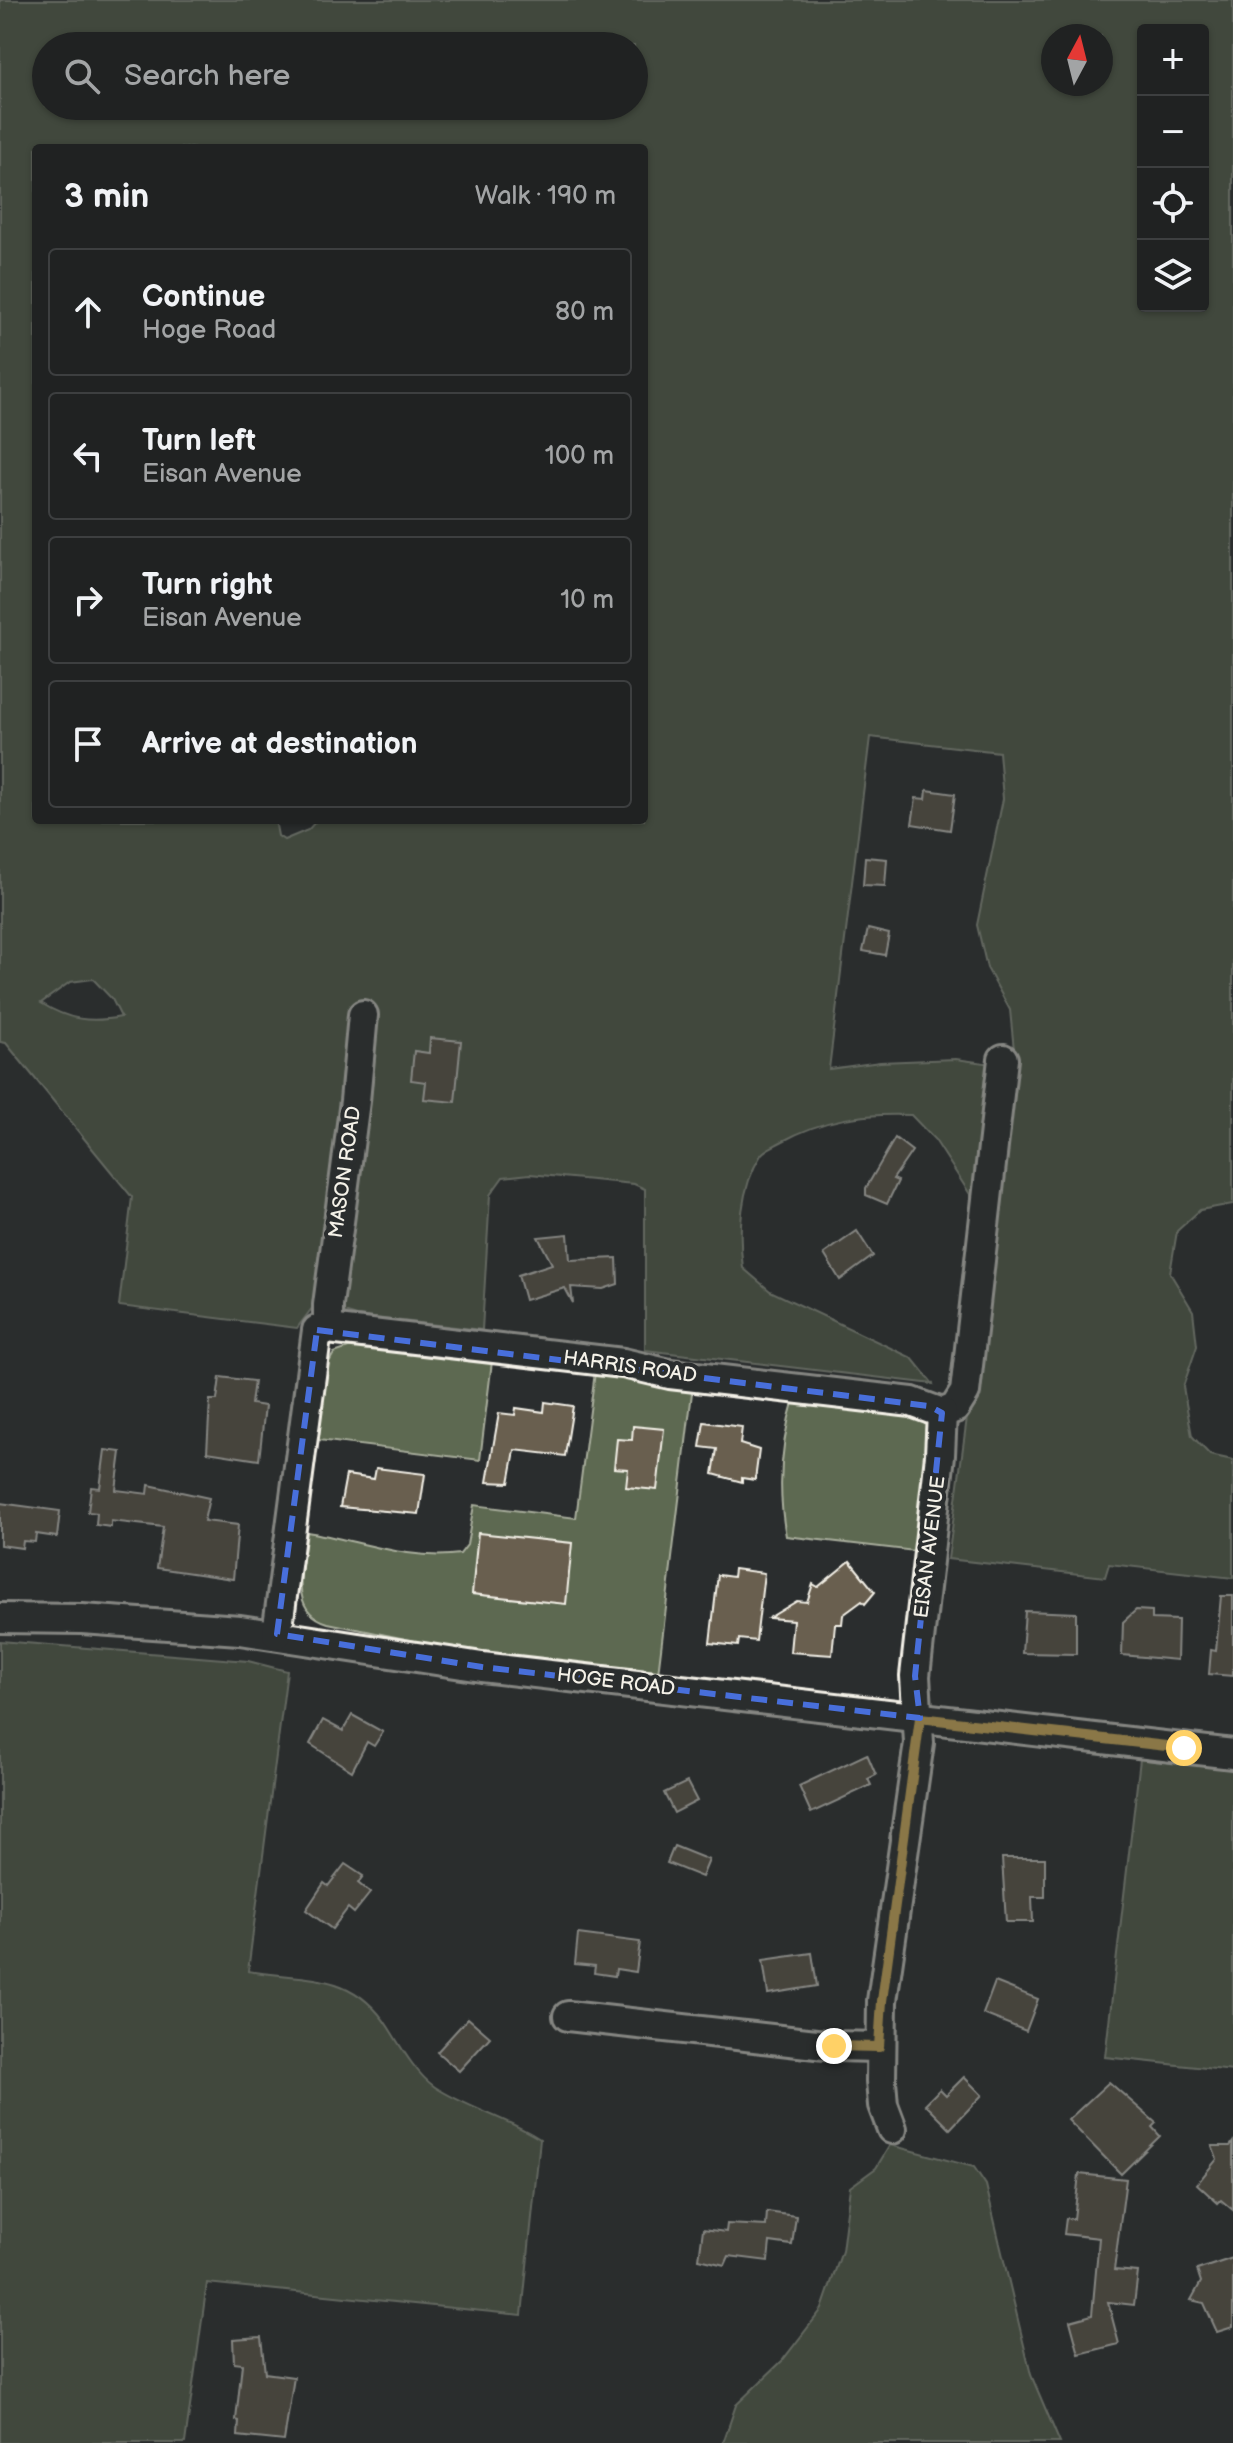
<!DOCTYPE html>
<html lang="en">
<head>
<meta charset="utf-8">
<style>
	:root { --surface:#202222; --page:#282a2a; --text:#f1f3f6; --muted:#a2a4a5; --line:#3d3f40 }
	body { margin:0; font-family:"Balsamiq Sans",sans-serif; background:var(--page); color:var(--text) }
	.controls { position:absolute; right:24px; top:24px; display:grid; overflow:hidden; border-radius:8px; box-shadow:0 2px 6px #0004 }
	.controls button { width:72px; height:72px; display:grid; place-items:center; padding:0; border:0; border-bottom:2px solid var(--line); background:var(--surface); color:var(--text); font:40px sans-serif }
	.compass { position:absolute; left:1041px; top:24px; width:72px; height:72px; border-radius:50%; background:var(--surface); box-shadow:0 2px 6px #0004; rotate:7deg }
	.stop { position:absolute; width:24px; height:24px; margin:-18px; border:6px solid #ffd166; border-radius:50%; background:#fff }
	.stop.end { background:#ffd166; border-color:#fff; box-shadow:0 2px 8px #0008 }
	.list { margin:0; padding:0; list-style:none }
	h2 { display:flex; justify-content:space-between; align-items:center; height:104px; margin:0; padding:0 32px; font-size:34px }
	h2 small { font-size:26px; font-weight:400; color:var(--muted) }
	.list li { display:grid; grid-template-columns:52px 1fr auto; gap:24px; align-items:center; box-sizing:border-box; height:128px; margin:0 16px 16px; padding:0 16px; border:2px solid var(--line); border-radius:8px }
	.list b { display:block; font-size:30px; white-space:nowrap }
	.list p { margin:0; font-size:26px; white-space:nowrap; color:var(--muted) }
	.list em { font-size:26px; font-style:normal; color:var(--muted) }
	.icon { flex:none; width:44px; height:44px; fill:none; stroke:currentColor; stroke-width:2; stroke-linecap:round; stroke-linejoin:round }
	.map { position:relative; flex:none; width:1233px; height:2443px; overflow:hidden }
	.search { position:absolute; background:var(--surface); box-shadow:0 2px 6px #0004; left:32px; top:32px; width:616px; height:88px; display:flex; align-items:center; gap:20px; box-sizing:border-box; padding:0 28px; border-radius:44px; color:var(--muted); font-size:30px }
	.panel { position:absolute; background:var(--surface); box-shadow:0 2px 6px #0004; left:32px; top:144px; width:616px; height:680px; border-radius:8px }
	.map>svg:first-child { display:block }
	.green { fill:#5d6951; stroke:#a8ad9c; stroke-width:2; fill-rule:evenodd }
	.building { fill:#695f50; stroke:#f4f1e8; stroke-width:2 }
	.lines { fill:none; stroke-linecap:round; stroke-linejoin:round }
	.minor-casing { stroke:#f4f1e8; stroke-width:34 }
	.minor { stroke:#2a2d2e; stroke-width:28 }
	.route { stroke:#ffd166; stroke-width:10 }
	.marked { fill:none; stroke:#486fdb; stroke-width:6; stroke-dasharray:16 10; stroke-linejoin:round }
	.labels { text-anchor:middle; dominant-baseline:central; stroke-width:8; stroke-linejoin:round; paint-order:stroke }
	.street-label { font-size:20px; fill:#f4f1e8; stroke:#2a2d2e }
</style>
</head>
<body>
<div class="map">
<svg width="1233" height="2443" viewBox="0 0 1233 2443">
	<rect width="100%" height="100%" fill="#2a2d2e"/>
	<filter id="ink" filterUnits="userSpaceOnUse"><feTurbulence type="fractalNoise" baseFrequency=".0125" numOctaves="2"/><feDisplacementMap in="SourceGraphic" scale="16" xChannelSelector="R" yChannelSelector="G"/><feConvolveMatrix kernelMatrix="1 2 1 2 8 2 1 2 1" color-interpolation-filters="sRGB"/></filter>
	<g filter="url(#ink)">
		<g class="green">
			<path d="M0,0H1233V1204L1200,1210L1177,1231L1170,1273L1193,1311L1197,1346L1183,1387L1192,1436L1210,1455L1233,1460V1578L1109,1564L1105,1577L948,1559L1015,1060L1010,1010L987,968L977,925L1003,799L999,752L870,737L829,1069L880,1062L956,1059L992,1064L977,1205L935,1140L911,1115C863,1113 823,1119 781,1142C774,1146 765,1149 761,1155C740,1188 738,1232 743,1268L770,1291L912,1358L933,1384L645,1350V1189L634,1184L530,1174L503,1177L490,1195L482,1330L357,1316L344,1312L338,1302L319,1299L297,1328L119,1306L132,1197L6,1043L0,1042ZM1143,30H1203V306H1143ZM1053,36H1101V84H1053ZM46,46H634V106H46ZM36,148H644V820H317L308,830L284,840L278,836L275,820H36ZM93,979L112,999L121,1017C90,1023 68,1020 41,1003L70,982Z"/>
			<polygon points="357,1345 492,1361 480,1460 318,1440 328,1364 334,1353"/>
			<path d="M595,1372L693,1384L658,1674L449,1648L328,1623C287,1611 303,1566 307,1532C358,1540 408,1561 460,1554L467,1545L474,1505L576,1518Z"/>
			<path d="M795,1395L914,1409L935,1430L923,1552L786,1536C777,1489 781,1441 795,1395Z"/>
			<path d="M0,1641L248,1661L287,1671L248,1971C307,1981 352,1970 389,2028C401,2047 416,2074 435,2087C467,2108 507,2118 540,2139L522,2315L207,2283L185,2443H0Z"/>
			<polygon points="1140,1759 1233,1769 1233,2071 1105,2057"/>
			<polygon points="890,2145 974,2167 986,2185 1031,2375 1060,2443 723,2443 736,2405 782,2361 822,2309 842,2251 850,2187 876,2168"/>
		</g>
		<g class="building">
			<polygon points="927,790 955,794 950,830 912,824 916,798 926,799"/>
			<polygon points="865,857 887,859 885,886 863,885"/>
			<polygon points="868,929 889,934 885,955 863,951"/>
			<polygon points="430,1038 461,1041 455,1102 424,1099 426,1082 411,1080 414,1051 429,1053"/>
			<polygon points="895,1138 912,1151 893,1179 898,1181 887,1204 866,1195 866,1188"/>
			<polygon points="857,1231 873,1256 840,1280 824,1254"/>
			<polygon points="568,1234 570,1260 617,1258 618,1284 603,1289 571,1287 573,1303 565,1288 525,1300 518,1275 552,1264 538,1237"/>
			<polygon points="220,1377 254,1381 251,1404 265,1406 259,1460 207,1452 210,1400 217,1400"/>
			<polygon points="545,1402 573,1406 565,1456 515,1450 509,1483 487,1482 499,1413 515,1415 516,1408 544,1412"/>
			<polygon points="704,1422 742,1427 740,1444 759,1450 755,1480 742,1478 742,1482 713,1474 717,1449 700,1447"/>
			<polygon points="633,1426 664,1429 657,1490 626,1487 628,1469 614,1468 617,1439 632,1440"/>
			<polygon points="105,1450 121,1452 116,1490 148,1494 149,1485 209,1498 204,1521 238,1525 233,1579 157,1568 163,1527 111,1521 111,1527 96,1525 97,1513 88,1512 91,1487 100,1488"/>
			<polygon points="376,1468 425,1474 419,1514 340,1507 346,1475 374,1479"/>
			<polygon points="0,1503 60,1511 57,1537 36,1534 35,1542 23,1541 22,1548 0,1545"/>
			<polygon points="478,1533 572,1543 566,1604 472,1594"/>
			<polygon points="850,1561 875,1592 865,1604 862,1601 843,1615 842,1624 835,1624 832,1655 790,1652 793,1620 769,1618 797,1601 807,1602 813,1584 818,1587"/>
			<polygon points="734,1569 764,1573 756,1641 739,1639 738,1646 710,1643 718,1575 733,1577"/>
			<polygon points="1221,1596 1233,1596 1233,1676 1209,1674 1211,1650 1216,1651"/>
			<polygon points="1136,1610 1152,1611 1152,1619 1178,1620 1177,1660 1122,1655 1123,1622"/>
			<polygon points="1025,1611 1076,1613 1076,1654 1022,1653"/>
			<polygon points="352,1715 383,1732 374,1746 367,1742 352,1771 310,1744 323,1720 343,1731"/>
			<polygon points="867,1754 876,1775 868,1779 871,1785 811,1813 799,1786"/>
			<polygon points="687,1782 697,1801 674,1813 664,1793"/>
			<polygon points="674,1846 709,1860 702,1877 667,1863"/>
			<polygon points="1002,1858 1045,1858 1045,1897 1032,1897 1033,1922 1006,1922"/>
			<polygon points="345,1864 363,1876 358,1883 370,1893 354,1913 348,1908 332,1929 306,1910 324,1883 328,1886"/>
			<polygon points="578,1934 640,1942 636,1972 616,1969 615,1976 594,1973 595,1966 575,1964"/>
			<polygon points="812,1953 817,1986 768,1994 763,1960"/>
			<polygon points="995,1982 1038,1999 1026,2031 983,2014"/>
			<polygon points="468,2018 490,2037 459,2071 437,2052"/>
			<polygon points="964,2077 982,2095 950,2129 925,2104 940,2089 946,2095"/>
			<polygon points="1109,2082 1156,2123 1152,2127 1160,2136 1121,2174 1068,2120"/>
			<polygon points="1233,2142 1233,2210 1221,2200 1218,2203 1197,2184 1217,2159 1212,2146 1230,2146"/>
			<polygon points="1079,2174 1126,2179 1114,2270 1138,2272 1134,2305 1108,2302 1119,2344 1079,2354 1070,2321 1092,2315 1099,2238 1064,2234 1066,2218 1074,2219"/>
			<polygon points="767,2212 796,2216 792,2245 770,2242 768,2261 729,2256 725,2265 699,2259 703,2229 726,2232 727,2224 766,2226"/>
			<polygon points="1233,2258 1233,2327 1217,2332 1204,2303 1191,2300 1201,2282 1197,2270"/>
			<polygon points="261,2337 265,2373 294,2377 284,2441 238,2436 239,2421 236,2420 242,2364 234,2363 233,2339"/>
		</g>
		<g class="lines">
			<defs>
				<g id="minor">
					<polyline points="328,1329 328,1305 355,1101 363,1015"/>
					<polyline points="942,1413 955,1408 965,1392 1003,1059"/>
					<polyline points="0,1618 82,1619 240,1630 482,1667 1233,1754"/>
					<polyline points="277,1634 317,1330 328,1329 623,1363 670,1374 912,1402 942,1413"/>
					<polyline points="568,2016 834,2046 879,2047"/>
					<polyline points="892,2129 883,2105 881,2081 882,2001 919,1743 915,1676 940,1455 942,1413"/>
				</g>
			</defs>
			<use href="#minor" class="minor-casing"/>
			<use href="#minor" class="minor"/>
		</g>
	</g>
	<g class="lines" filter="url(#ink)">
		<polyline class="route" points="834,2046 879,2047 882,2001 920,1718 1184,1748"/>
	</g>
	<path d="M0 0H1233V2443H0ZM317,1330L929,1406L942,1413L915,1676L920,1718L482,1667L277,1634Z" fill="#2a2d2e" fill-opacity=".55" fill-rule="evenodd"/>
	<path class="marked" d="M317,1330L929,1406L942,1413L915,1676L920,1718L482,1667L277,1634Z"/>
	<g class="labels">
		<g class="street-label">
			<text transform="translate(345 1172) rotate(-82)">MASON ROAD</text>
			<text transform="translate(630 1367) rotate(8)">HARRIS ROAD</text>
			<text transform="translate(930 1547) rotate(-83)">EISAN AVENUE</text>
			<text transform="translate(616 1682) rotate(7)">HOGE ROAD</text>
		</g>
	</g>
</svg>
<div class="controls">
<button>+</button>
<button>−</button>
<button><svg class="icon" aria-label="locate" viewBox="0 0 24 24"><circle cx="12" cy="12" r="6"/><path d="M12 2v4M12 18v4M2 12h4M18 12h4"/></svg></button>
<button><svg class="icon" aria-label="layers" viewBox="0 0 24 24"><path d="M12 4l9 5-9 5-9-5zM3 14l9 5 9-5"/></svg></button>
</div>
<svg class="compass" viewBox="-18 -18 36 36"><path d="M0-13l5 13h-10z" fill="#e53935"/><path d="M0 13l5-13h-10z" fill="#a2a4a5"/></svg>
<div class="stop" style="left:1184px;top:1748px"></div>
<div class="stop end" style="left:834px;top:2046px"></div>
<div class="search"><svg class="icon" aria-label="search" viewBox="0 0 24 24"><circle cx="10" cy="10" r="6"/><path d="M15 15l6 6"/></svg>Search here</div>
<section class="panel">
<h2>3 min<small>Walk · 190 m</small></h2>
<ul class="list">
<li><svg class="icon" aria-label="ahead" viewBox="0 0 24 24"><path d="M12 20V5M6 11l6-6 6 6"/></svg><div><b>Continue</b><p>Hoge Road</p></div><em>80 m</em></li>
<li><svg class="icon" aria-label="left" viewBox="0 0 24 24"><path d="M17 20v-9H6M10 6l-5 5 5 5"/></svg><div><b>Turn left</b><p>Eisan Avenue</p></div><em>100 m</em></li>
<li><svg class="icon" aria-label="right" viewBox="0 0 24 24"><path d="M7 20v-9h11M14 6l5 5-5 5"/></svg><div><b>Turn right</b><p>Eisan Avenue</p></div><em>10 m</em></li>
<li><svg class="icon" aria-label="arrive" viewBox="0 0 24 24"><path d="M6 21V4h12l-3 4 3 4H6"/></svg><div><b>Arrive at destination</b></div></li>
</ul>
</section>
</div>
</body>
</html>
